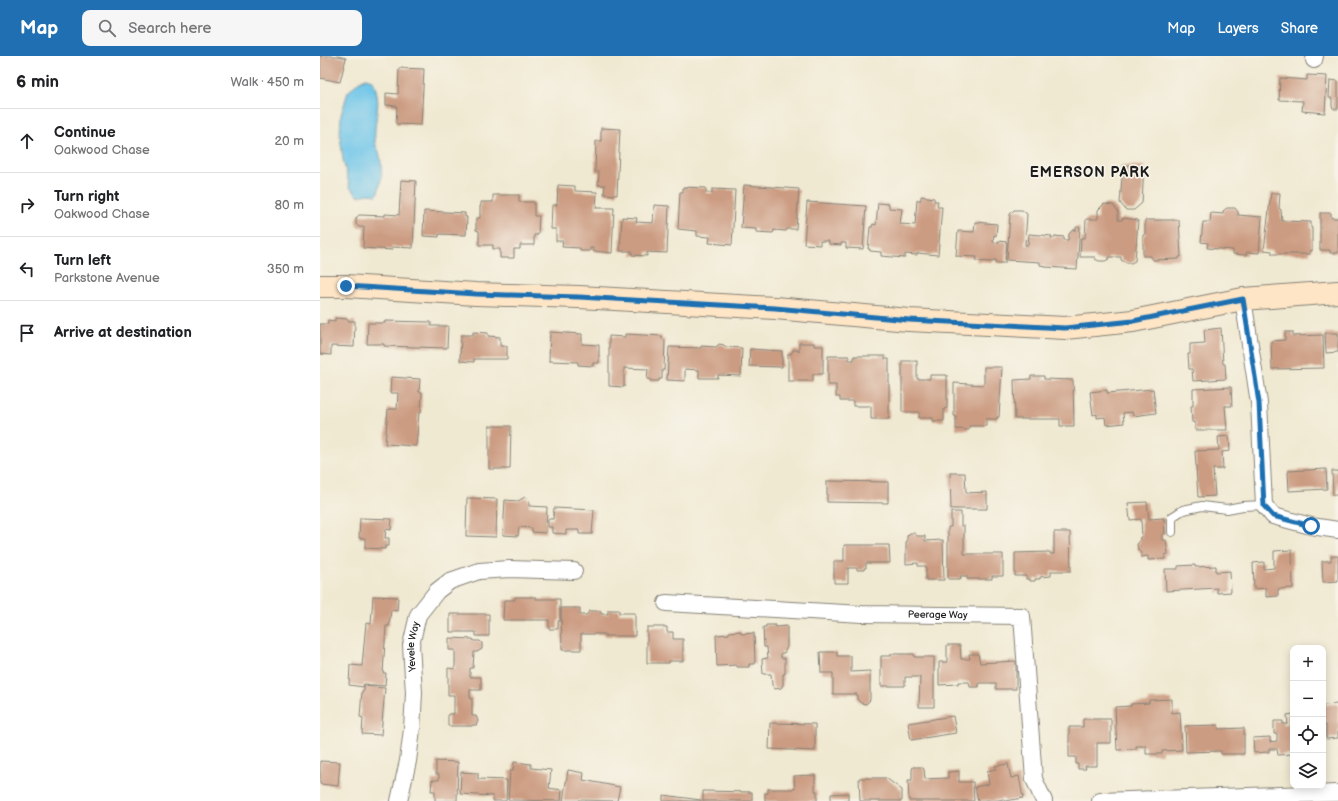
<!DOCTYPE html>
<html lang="en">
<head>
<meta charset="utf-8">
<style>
	:root { --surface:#fff; --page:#f6f6f6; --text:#202124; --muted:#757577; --line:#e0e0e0; --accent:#1f6fb2 }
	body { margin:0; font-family:"Balsamiq Sans",sans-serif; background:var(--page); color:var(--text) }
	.controls { position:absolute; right:12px; bottom:12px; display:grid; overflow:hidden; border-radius:8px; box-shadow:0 2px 10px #0003 }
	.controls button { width:36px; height:36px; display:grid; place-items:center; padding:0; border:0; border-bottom:1px solid var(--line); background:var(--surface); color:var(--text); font:20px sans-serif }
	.stop { position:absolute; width:12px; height:12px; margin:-9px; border:3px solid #1f6fb2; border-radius:50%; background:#fff }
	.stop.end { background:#1f6fb2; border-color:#fff; box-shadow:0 1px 4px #0008 }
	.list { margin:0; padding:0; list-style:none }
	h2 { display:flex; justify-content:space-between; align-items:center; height:52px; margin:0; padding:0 16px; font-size:17px }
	h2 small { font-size:13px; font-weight:400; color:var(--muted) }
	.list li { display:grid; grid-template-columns:26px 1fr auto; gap:12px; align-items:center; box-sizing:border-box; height:64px; padding:0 16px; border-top:1px solid var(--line) }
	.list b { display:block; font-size:15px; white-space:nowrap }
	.list p { margin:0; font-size:13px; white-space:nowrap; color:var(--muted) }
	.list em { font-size:13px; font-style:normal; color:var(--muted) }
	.icon { flex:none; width:22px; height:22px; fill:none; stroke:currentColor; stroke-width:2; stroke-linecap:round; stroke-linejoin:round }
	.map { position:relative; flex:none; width:1018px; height:745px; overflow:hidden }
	header { display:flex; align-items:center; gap:24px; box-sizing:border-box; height:56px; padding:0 20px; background:var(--accent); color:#fff }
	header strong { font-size:19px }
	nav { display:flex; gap:22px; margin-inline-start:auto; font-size:14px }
	.search { width:280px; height:36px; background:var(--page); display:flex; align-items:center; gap:10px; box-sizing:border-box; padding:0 14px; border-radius:8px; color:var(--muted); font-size:15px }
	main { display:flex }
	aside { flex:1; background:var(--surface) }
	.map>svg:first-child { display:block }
	.water { fill:#6bc4e9; stroke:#447082 }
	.building { fill:#cc9c82 }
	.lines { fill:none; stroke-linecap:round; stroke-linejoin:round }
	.lane-casing { stroke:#868277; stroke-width:10 }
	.street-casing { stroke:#868277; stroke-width:18 }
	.secondary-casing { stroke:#868277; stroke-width:24 }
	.lane { stroke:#fff; stroke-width:8 }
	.street { stroke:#fff; stroke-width:16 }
	.secondary { stroke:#fee5c5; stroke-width:22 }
	.route { stroke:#1f6fb2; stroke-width:5 }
	.labels { text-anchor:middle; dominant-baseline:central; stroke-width:3.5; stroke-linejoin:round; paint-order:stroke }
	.street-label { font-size:10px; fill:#1c1c1c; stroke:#f7f3e8 }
	.district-label { font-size:14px; font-weight:bold; letter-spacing:1px; fill:#1c1c1c; stroke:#f7f3e8 }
</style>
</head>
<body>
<header>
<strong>Map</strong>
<div class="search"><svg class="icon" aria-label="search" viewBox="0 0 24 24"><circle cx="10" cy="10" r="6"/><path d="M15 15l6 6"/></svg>Search here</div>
<nav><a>Map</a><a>Layers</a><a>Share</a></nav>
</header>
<main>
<aside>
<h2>6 min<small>Walk · 450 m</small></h2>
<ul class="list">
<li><svg class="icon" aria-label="ahead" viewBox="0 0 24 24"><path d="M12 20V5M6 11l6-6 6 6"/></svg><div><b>Continue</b><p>Oakwood Chase</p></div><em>20 m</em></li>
<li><svg class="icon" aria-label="right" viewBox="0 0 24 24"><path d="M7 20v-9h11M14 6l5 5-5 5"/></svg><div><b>Turn right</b><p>Oakwood Chase</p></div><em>80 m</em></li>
<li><svg class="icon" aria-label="left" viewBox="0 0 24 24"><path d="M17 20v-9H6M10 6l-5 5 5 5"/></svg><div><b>Turn left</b><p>Parkstone Avenue</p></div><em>350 m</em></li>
<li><svg class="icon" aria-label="arrive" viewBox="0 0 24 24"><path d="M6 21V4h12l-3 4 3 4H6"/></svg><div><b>Arrive at destination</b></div></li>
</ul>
</aside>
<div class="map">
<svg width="1018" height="745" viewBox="0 0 1018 745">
	<rect width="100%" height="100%" fill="#f7f3e8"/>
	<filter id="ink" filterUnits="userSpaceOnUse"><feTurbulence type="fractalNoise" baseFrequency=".025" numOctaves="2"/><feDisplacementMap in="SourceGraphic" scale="8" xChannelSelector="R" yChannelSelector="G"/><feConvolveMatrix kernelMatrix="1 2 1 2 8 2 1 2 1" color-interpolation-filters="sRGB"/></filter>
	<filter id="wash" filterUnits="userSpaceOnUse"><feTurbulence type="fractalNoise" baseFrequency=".012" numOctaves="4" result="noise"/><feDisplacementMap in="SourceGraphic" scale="16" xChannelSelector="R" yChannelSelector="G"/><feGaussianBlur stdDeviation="0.9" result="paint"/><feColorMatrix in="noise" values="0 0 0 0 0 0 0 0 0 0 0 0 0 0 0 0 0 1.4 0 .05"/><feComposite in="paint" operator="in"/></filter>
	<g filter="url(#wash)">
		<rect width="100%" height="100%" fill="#f0e9d2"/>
		<path class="water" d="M46,22L52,24C64,47 53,62 55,85C55,89 58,93 59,96C63,110 62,126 57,139L49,138L38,140L30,131L23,104L20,79L21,59L28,36L38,26Z"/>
		<g id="blocks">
			<g class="building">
				<polygon points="0,0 18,0 26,2 20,26 0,22"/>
				<polygon points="79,12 104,13 101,69 76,68 77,50 66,49 66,37 78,38"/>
				<polygon points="987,19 1007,20 1005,57 982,55 983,45 959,44 960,22 987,24"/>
				<polygon points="1010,24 1018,25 1018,53 1014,53 1012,51 1012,42 1009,42"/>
				<polygon points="281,72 300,73 297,139 284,138 285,129 278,129 279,116 275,116 276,85 281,85"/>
				<polygon points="803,109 824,110 822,147 814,154 806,154 800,147"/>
				<polygon points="81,124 96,125 93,192 72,191 72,194 43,192 44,171 39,171 36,168 36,162 39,159 65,160 65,158 79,159"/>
				<polygon points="238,129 255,130 255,135 277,136 276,152 294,152 292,197 273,195 273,192 270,192 270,195 260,195 260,192 242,191 243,185 236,185 236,173 231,173 232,149 237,149"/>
				<polygon points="424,129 479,133 476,173 467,173 466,175 454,174 453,177 436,176 436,173 421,172"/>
				<polygon points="363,131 386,132 386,137 392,137 392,133 415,134 412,189 389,187 390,181 377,180 377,175 358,173 360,136 363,136"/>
				<polygon points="951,137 960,137 959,152 961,154 962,165 991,166 991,172 992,172 992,195 989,195 990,198 952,198 952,195 944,194"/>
				<polygon points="173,139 199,139 199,146 214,146 214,160 219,160 218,179 214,179 214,189 200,189 200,193 194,193 194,202 180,202 180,193 173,193 173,189 159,189 159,175 156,174 156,162 160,162 160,150 161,150 161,146 173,146"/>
				<polygon points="601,140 614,142 614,145 618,145 617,151 622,151 618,199 597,197 597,199 585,198 585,202 561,200 561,196 550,195 550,193 548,193 550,171 552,171 553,168 556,169 558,147 569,148 569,152 582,153 580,168 595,169 597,144 601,144"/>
				<polygon points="487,146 546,150 543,193 526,192 526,187 521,187 521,189 509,188 509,185 500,185 500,189 484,188"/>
				<polygon points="784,148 793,149 798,155 798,164 802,164 803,162 818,164 815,205 811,207 807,207 801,204 801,201 789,201 789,203 785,205 779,205 775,203 775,201 760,201 761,182 765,182 766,163 778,163 778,154"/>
				<polygon points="334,149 349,150 347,197 327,196 327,200 312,199 312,195 300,195 302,161 317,162 316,166 333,167"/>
				<polygon points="907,152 915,152 918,156 918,159 942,161 939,197 927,196 926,199 913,198 913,194 887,192 888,187 881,186 883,166 890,166 891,157 903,158 903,155"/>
				<polygon points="694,154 702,154 707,158 705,189 708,189 709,178 732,180 731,182 735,182 735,180 744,181 744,184 748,184 749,178 753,174 756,174 756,171 760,171 757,213 725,211 725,210 720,209 720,206 687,204 690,158"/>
				<polygon points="104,155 145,157 145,161 147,161 146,179 119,178 119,181 103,180"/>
				<polygon points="1000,157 1011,157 1011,162 1018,162 1018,197 1010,197 1010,194 1000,194"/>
				<polygon points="825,164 859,164 861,201 859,201 859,203 833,204 831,200 823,200 823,179 825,179"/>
				<polygon points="655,166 677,168 676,180 674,179 673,186 678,187 678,185 687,186 685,207 676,207 676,204 673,204 673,206 656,205 657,201 636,200 638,175 654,176"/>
				<polygon points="15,262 28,263 28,265 35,265 34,291 11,290 11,299 0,298 0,268 8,268 8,264 15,265"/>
				<polygon points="65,265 111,266 111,270 128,270 127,292 64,290 64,288 47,288 48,267 65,267"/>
				<polygon points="901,272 903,308 905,308 906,323 873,325 872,313 869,313 868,298 870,298 870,288 885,287 884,274"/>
				<polygon points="153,276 168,277 168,280 180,281 180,290 187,290 187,303 154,303 154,306 140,305 141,279 153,279"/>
				<polygon points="230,276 262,278 262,288 279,289 279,307 273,307 273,310 258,309 258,306 229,305"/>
				<polygon points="965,276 973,276 973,280 1003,279 1004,312 952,313 951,285 965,284"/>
				<polygon points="1005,277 1018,277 1018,296 1006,297"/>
				<polygon points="305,278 342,280 342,283 345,284 344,314 342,314 342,323 339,323 339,325 330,325 330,323 327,323 328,313 304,312 304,331 289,330 289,280 305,281"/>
				<polygon points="479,287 494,287 494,290 503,290 503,318 493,318 493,325 468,325 468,298 471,298 473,294 477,294 479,296"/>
				<polygon points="399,288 404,289 406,291 422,292 421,320 398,319 398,322 379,322 379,314 365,313 365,325 347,324 349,291 381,292 381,290 396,291"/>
				<polygon points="430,293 462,295 462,311 429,310"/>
				<polygon points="508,300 529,300 529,304 534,304 534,300 565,300 565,303 569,303 569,363 551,363 551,350 533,350 533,345 520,345 520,341 516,341 516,329 508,329"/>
				<polygon points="582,305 597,305 597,323 610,323 610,319 627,319 627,352 624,353 624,365 613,365 613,362 599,362 599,356 582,356"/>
				<polygon points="664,311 682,311 679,361 677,361 677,363 666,363 666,370 649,370 649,374 636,373 636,360 634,360 634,327 664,329"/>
				<polygon points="711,320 724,320 724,323 753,324 754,370 740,370 740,363 695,363 694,324 711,323"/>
				<polygon points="71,321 100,323 99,336 102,336 101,357 99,357 96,390 65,388 68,353 77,353 78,337 70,337"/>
				<polygon points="911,331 912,350 905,350 907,374 875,374 875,367 872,366 871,350 873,350 873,333"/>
				<polygon points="833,333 836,357 813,360 812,356 803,357 804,367 786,369 785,361 777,362 777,358 773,359 770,336 787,334 787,337"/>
				<polygon points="169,370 191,370 190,413 169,413"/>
				<polygon points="909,380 910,395 902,396 903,413 893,413 895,440 878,441 875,395 899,394 898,381"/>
				<polygon points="1006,413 1007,433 969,435 968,415"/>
				<polygon points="1012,415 1018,415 1018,439 1013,439"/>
				<polygon points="630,417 645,417 646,437 667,436 667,453 631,453"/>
				<polygon points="507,425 568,426 568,447 507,446"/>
				<polygon points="205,441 209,444 209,450 227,451 226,477 212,476 212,472 199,471 198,480 183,479 185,444 198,445"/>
				<polygon points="147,442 177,443 176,481 146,480"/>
				<polygon points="827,446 829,463 844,462 845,478 842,478 842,484 846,484 848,498 845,499 845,503 828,504 828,500 821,501 821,497 818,494 817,488 820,485 820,481 822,481 821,463 810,464 808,447"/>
				<polygon points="234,452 274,454 272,478 259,478 259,474 246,474 246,478 232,477 232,471 228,471 228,463 233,463"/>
				<polygon points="631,456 641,456 641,470 644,470 644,498 683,498 683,520 672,520 672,523 647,523 647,520 640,520 641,523 628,523 628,471 631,471"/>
				<polygon points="40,462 72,463 71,474 66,473 65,482 69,482 69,490 65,490 65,493 45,492 45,482 39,482"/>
				<polygon points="734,476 750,476 751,515 731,515 731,520 720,521 720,523 715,523 715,525 710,525 710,523 706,523 706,520 695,520 695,497 730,496 730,498 734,498"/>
				<polygon points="590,477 594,477 597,480 605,480 605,485 623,484 624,524 606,524 606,510 598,510 598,507 586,508 586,486 587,486 587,480"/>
				<polygon points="524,489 569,489 570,507 546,507 546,512 544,512 544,514 537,514 537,512 528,512 528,527 514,527 514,505 524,505"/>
				<polygon points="972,494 973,532 958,533 958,540 946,541 946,532 934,533 933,507 944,506 944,513 954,512 954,495"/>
				<polygon points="1011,500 1018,500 1018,525 1003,526 1002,505 1011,505"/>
				<polygon points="875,509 875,511 896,510 896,516 910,515 911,536 897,537 897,532 846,535 845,513 858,513 858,510"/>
				<polygon points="53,540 78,541 77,555 71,554 69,570 66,570 63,617 66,617 65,630 44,628 43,631 29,629 30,609 42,610 46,567 51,568"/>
				<polygon points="195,541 216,541 216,543 240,543 240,565 238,565 238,573 229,573 229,564 183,564 184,544 195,544"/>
				<polygon points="241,552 260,552 260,559 267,559 269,555 281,555 281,558 288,558 288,554 299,554 299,557 315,557 315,580 285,580 285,578 261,578 261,594 242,594"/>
				<polygon points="130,558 169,558 169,580 156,580 156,576 130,576"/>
				<polygon points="446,569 455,569 456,571 467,570 467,591 464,597 461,597 461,602 465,602 465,618 463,618 463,629 461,632 455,633 452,629 451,618 443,618 442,603 448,602 447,591 444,591 443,571 446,571"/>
				<polygon points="327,571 347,571 347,576 353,576 353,583 363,583 363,605 349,605 349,607 327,607"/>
				<polygon points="421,575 421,578 434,577 435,608 429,608 429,611 417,611 417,609 397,610 396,579 409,578 409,576"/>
				<polygon points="129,582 153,583 154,585 160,585 162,587 162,593 157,596 154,596 153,612 150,612 150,621 161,621 161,634 150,634 150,642 152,642 152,660 156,660 158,665 156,669 152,669 152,670 128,670 128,658 134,658 134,639 128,639 128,612 135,613 135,594 129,594"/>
				<polygon points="627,589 640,589 641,603 650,603 649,598 658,598 660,607 696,605 696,633 676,633 676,627 659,627 659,631 650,631 649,626 638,626 638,628 619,629 619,606 627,606"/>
				<polygon points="500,596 517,596 517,600 531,600 531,616 550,615 550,644 546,648 541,647 537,643 537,638 513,638 513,617 501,617"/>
				<polygon points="571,598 594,598 594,601 614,601 614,651 599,651 600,621 585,621 585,630 561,630 561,600 571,600"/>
				<polygon points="44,630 65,632 61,679 42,678 43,662 40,661 42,635 44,635"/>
				<polygon points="852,643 852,657 860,656 862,694 842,695 842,698 826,698 826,690 816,690 816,693 797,694 795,651 811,650 811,648 829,647 829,644"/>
				<polygon points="1018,648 1018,682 1006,683 1006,669 1003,669 1003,649"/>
				<polygon points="973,658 973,698 958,699 957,693 949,693 949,696 934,697 933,682 950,681 950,686 957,685 957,678 954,678 954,665 963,665 963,668 968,668 967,659"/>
				<polygon points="633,660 636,677 591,684 588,667"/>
				<polygon points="763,663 791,663 791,687 777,687 777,710 765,710 766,713 758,713 758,708 756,708 756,701 749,701 749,671 763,671"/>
				<polygon points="450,667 495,668 495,695 449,693"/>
				<polygon points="898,669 898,673 924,672 924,698 901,698 901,695 866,696 865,670"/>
				<polygon points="0,705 20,706 18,730 0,728"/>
				<polygon points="116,705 138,706 137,745 115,745 115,735 111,735 112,724 119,724 119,718 116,718"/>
				<polygon points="194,706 211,708 211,712 231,714 229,732 242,734 241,745 188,744 190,715 193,715"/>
				<polygon points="688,708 691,722 699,720 703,742 686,745 684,745 684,743 672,745 668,744 658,745 655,731 669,728 667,715 676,713 675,710"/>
				<polygon points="593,711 601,711 604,713 605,723 628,722 628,716 639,715 639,726 653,726 654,745 589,745 588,724 592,724 592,714"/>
				<polygon points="248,714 264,717 263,724 300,731 297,745 259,744 259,745 243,745"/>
				<polygon points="141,716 158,717 158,723 187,724 186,745 173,745 173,740 140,738"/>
				<polygon points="495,719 495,735 497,735 497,745 445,745 445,737 448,737 448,733 475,733 474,720"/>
				<polygon points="539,722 566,722 582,734 582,745 540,745"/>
				<polygon points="383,735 432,736 432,745 383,745"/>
				<polygon points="528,737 528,745 511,745 511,738"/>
				<polygon points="343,739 381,744 381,745 343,745"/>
			</g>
		</g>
	</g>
	<g filter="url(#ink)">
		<use href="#blocks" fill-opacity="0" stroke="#868277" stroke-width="1"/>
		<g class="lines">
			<defs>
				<polyline id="lane" points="852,476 852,461 863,454 882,450 907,453 923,450 944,449"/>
				<g id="street">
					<polyline points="994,4 995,0"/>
					<polyline points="923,243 939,347 944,449 953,460 991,470 1018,474"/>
					<path id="s1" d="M346,547L542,558L702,560L714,723L724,745"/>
					<path id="s2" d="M79,745L88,705L92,673L94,637L91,589L98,559L117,535L130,525L159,515L189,513L254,515"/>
					<polyline points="780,745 1018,737"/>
				</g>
				<polyline id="secondary" points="0,230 26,230 156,238 259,241 455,252 589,264 745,272 813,265 923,243 1018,236"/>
			</defs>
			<use href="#lane" class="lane-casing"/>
			<use href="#street" class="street-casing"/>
			<use href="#secondary" class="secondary-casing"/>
			<use href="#lane" class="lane"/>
			<use href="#street" class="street"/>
			<use href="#secondary" class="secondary"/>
		</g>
	</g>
	<g class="lines" filter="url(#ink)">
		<polyline class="route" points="26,230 156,238 259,241 455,252 589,264 745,272 813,265 923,243 939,347 944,450 953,460 991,470"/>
	</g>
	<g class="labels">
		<g class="street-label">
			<text stroke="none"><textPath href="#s1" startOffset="272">Peerage Way</textPath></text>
			<text stroke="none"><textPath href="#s2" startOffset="156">Yevele Way</textPath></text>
		</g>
		<g class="district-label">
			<text x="770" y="116">EMERSON PARK</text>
		</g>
	</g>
</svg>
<div class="controls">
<button>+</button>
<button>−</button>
<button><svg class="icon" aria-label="locate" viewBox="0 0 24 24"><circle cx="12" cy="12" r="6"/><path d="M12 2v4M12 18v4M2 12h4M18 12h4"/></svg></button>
<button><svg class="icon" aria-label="layers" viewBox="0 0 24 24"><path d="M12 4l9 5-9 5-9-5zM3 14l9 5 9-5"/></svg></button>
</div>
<div class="stop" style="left:991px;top:470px"></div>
<div class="stop end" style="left:26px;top:230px"></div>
</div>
</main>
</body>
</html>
